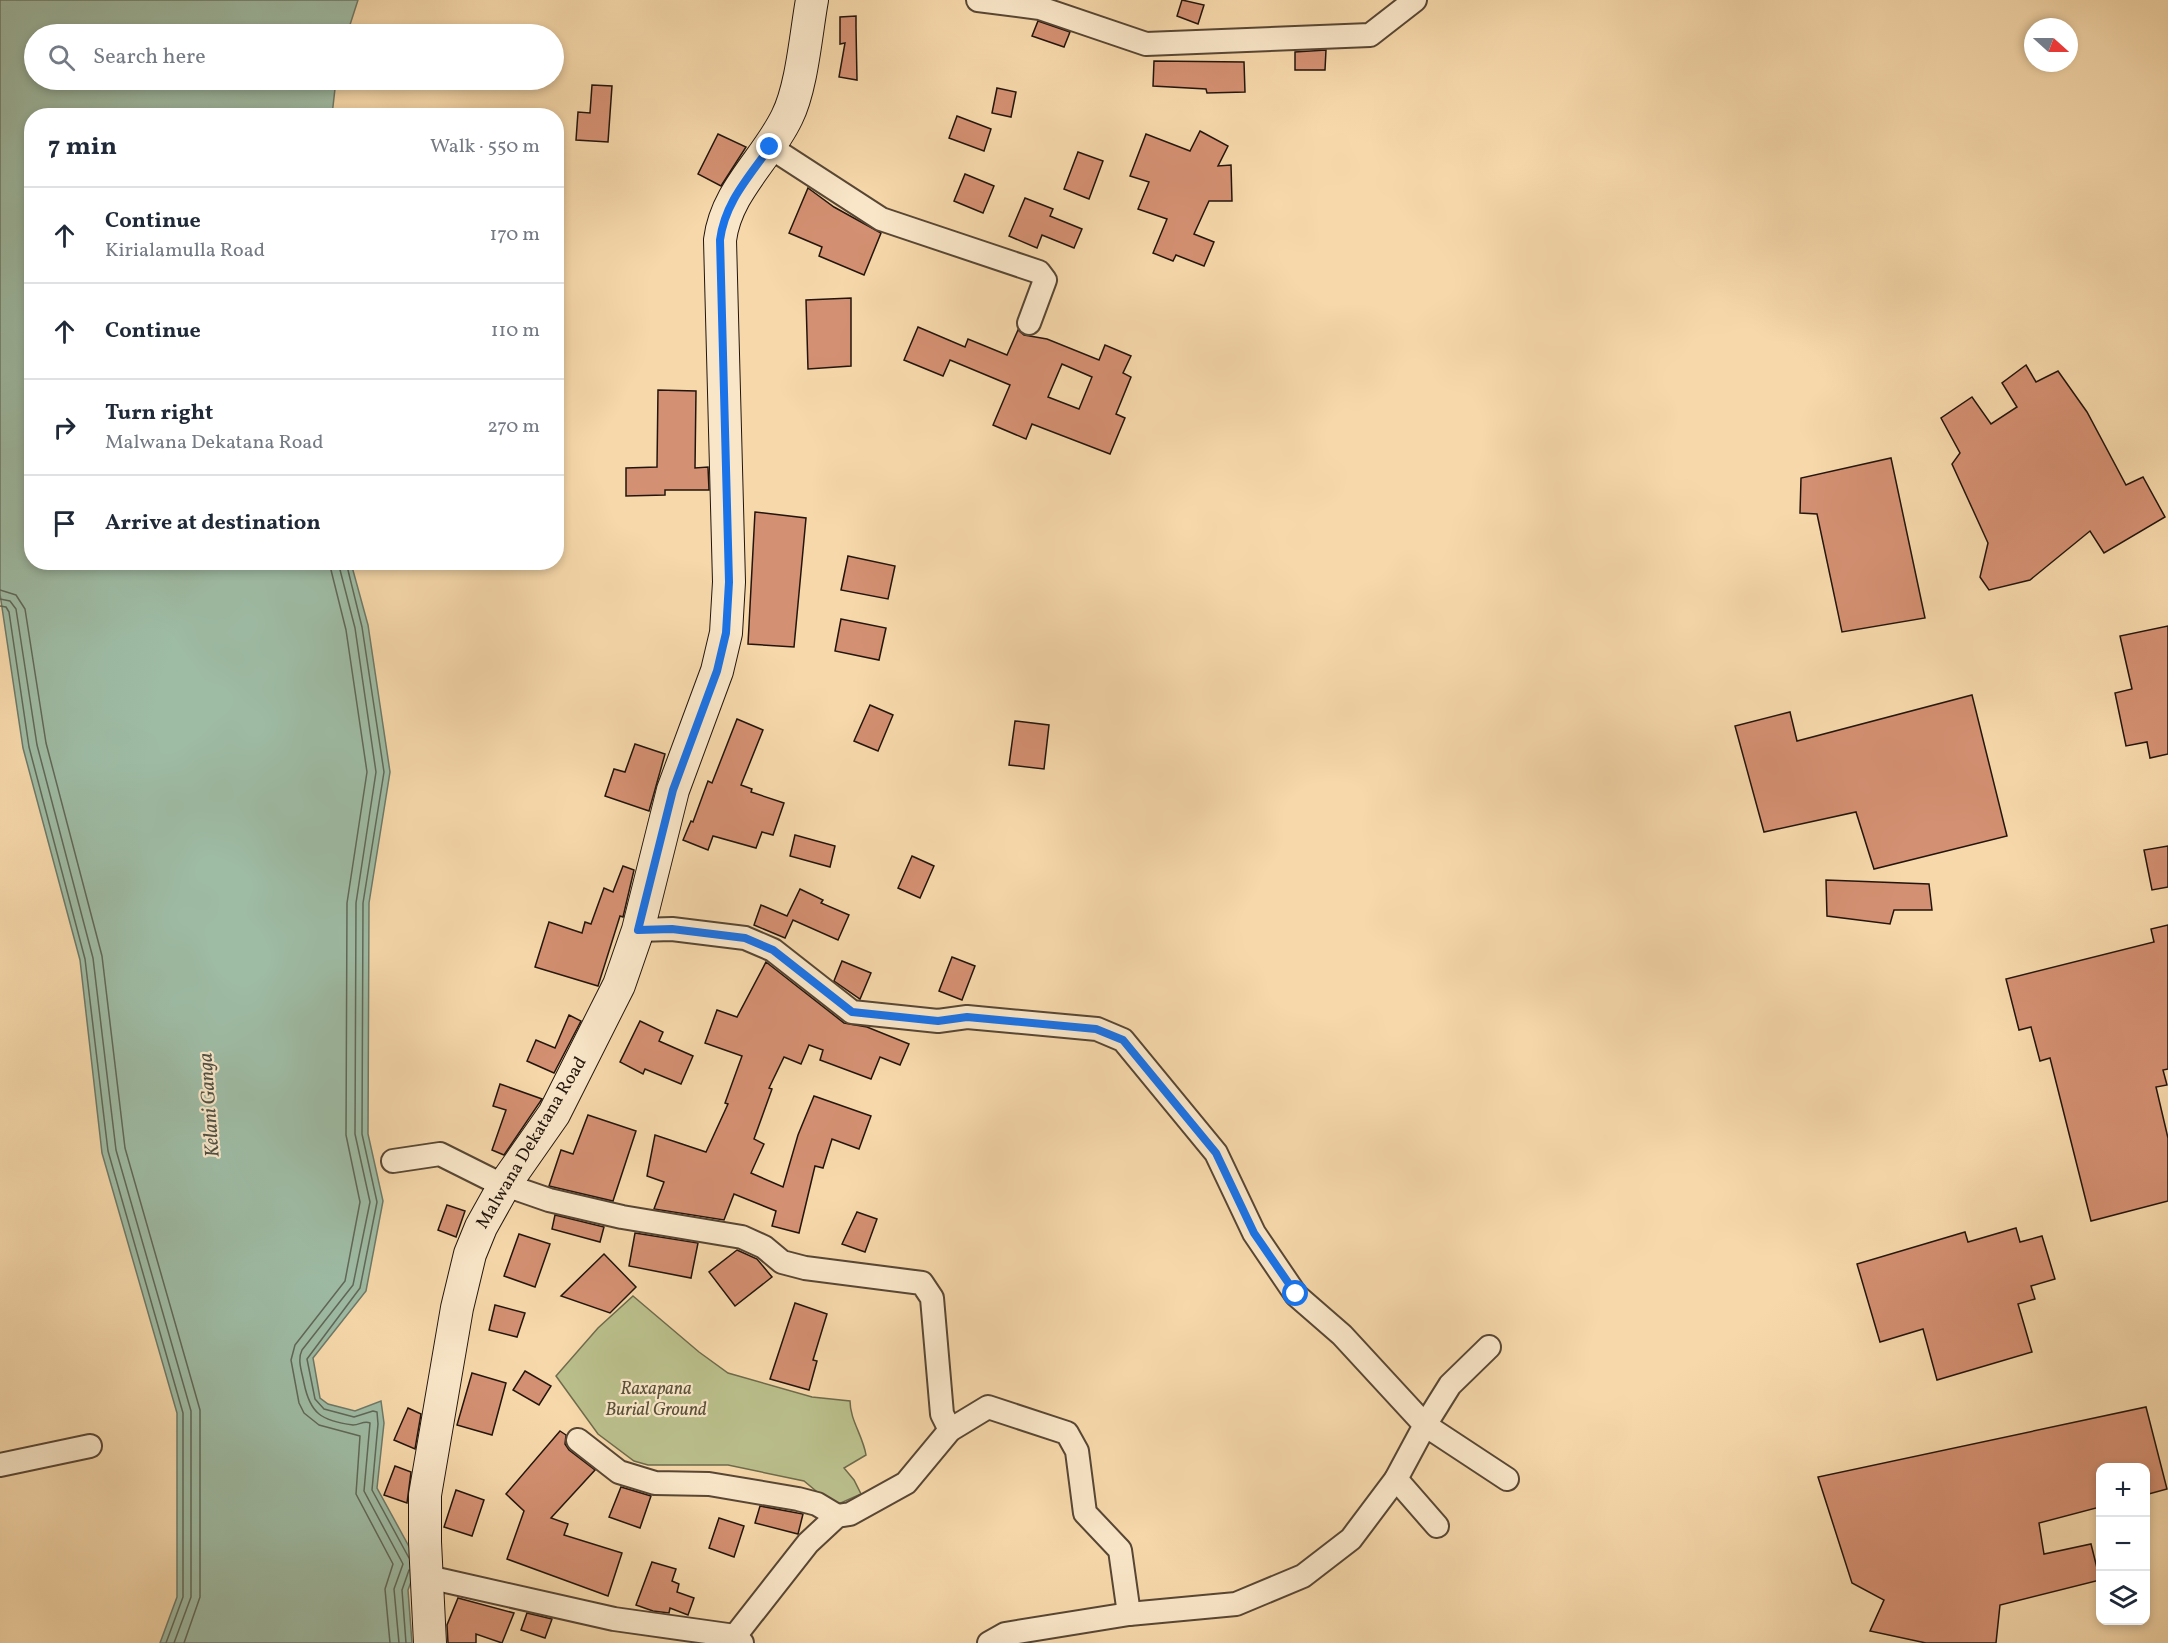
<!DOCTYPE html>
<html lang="en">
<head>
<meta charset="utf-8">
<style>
	:root { --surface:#fff; --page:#f2f2f3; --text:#1f2937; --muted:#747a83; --line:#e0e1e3 }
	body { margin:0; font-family:Vollkorn,serif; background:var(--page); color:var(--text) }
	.controls { position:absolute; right:18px; bottom:18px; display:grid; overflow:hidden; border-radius:12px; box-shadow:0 3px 9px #0003 }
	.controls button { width:54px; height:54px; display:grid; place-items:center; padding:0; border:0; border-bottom:2px solid var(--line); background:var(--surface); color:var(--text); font:30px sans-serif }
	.compass { position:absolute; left:2024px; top:18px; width:54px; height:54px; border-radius:50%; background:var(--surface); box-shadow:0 3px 9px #0003; rotate:111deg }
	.stop { position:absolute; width:18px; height:18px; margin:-14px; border:4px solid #1a73e8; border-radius:50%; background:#fff }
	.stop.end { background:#1a73e8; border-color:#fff; box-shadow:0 2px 6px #0008 }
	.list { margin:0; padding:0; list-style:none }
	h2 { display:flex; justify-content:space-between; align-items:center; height:78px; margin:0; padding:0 24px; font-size:26px }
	h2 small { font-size:20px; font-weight:400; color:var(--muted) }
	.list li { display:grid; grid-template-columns:39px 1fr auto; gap:18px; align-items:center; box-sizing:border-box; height:96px; padding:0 24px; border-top:2px solid var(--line) }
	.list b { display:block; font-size:22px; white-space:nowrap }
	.list p { margin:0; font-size:20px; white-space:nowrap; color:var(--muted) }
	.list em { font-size:20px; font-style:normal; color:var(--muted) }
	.icon { flex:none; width:33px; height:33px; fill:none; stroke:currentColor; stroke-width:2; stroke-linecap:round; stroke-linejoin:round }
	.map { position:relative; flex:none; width:2168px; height:1643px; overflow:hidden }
	.search { position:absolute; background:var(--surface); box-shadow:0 3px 9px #0003; left:24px; top:24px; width:540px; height:66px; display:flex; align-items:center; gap:15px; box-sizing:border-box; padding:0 21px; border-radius:33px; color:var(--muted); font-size:22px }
	.panel { position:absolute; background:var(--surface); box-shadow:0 3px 9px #0003; left:24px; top:108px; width:540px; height:462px; border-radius:24px }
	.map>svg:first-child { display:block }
	.green { fill:#babf8b; stroke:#6e6a4c; stroke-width:1.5 }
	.water { fill:#9ebba4; stroke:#6d7968; stroke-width:1.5 }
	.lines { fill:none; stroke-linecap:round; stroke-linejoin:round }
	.shore { stroke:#606858; stroke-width:1.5 }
	.building { fill:#d49072; stroke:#23150d; stroke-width:1.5; fill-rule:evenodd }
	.street-casing { stroke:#584634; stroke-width:26 }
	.secondary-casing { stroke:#23150d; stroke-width:34 }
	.street { stroke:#f9e6c8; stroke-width:22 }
	.secondary { stroke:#f9e6c8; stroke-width:32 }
	.route { stroke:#1a73e8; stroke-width:8 }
	.labels { text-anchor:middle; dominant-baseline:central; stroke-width:4.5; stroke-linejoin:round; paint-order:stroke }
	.street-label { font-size:18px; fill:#23150d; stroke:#f9e6c8 }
	.park-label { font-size:18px; font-style:italic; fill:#585039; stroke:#f9e6c8 }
	.water-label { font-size:20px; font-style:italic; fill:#4e4f42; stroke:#f9e6c8 }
</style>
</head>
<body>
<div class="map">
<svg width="2168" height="1643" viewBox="0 0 2168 1643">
	<rect width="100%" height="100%" fill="#f6d8aa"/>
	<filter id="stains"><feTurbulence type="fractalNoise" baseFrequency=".00333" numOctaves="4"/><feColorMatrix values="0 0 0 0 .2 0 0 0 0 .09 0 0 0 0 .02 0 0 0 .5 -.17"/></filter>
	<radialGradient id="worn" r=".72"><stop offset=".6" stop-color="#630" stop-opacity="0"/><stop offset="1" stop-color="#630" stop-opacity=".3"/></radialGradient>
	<path class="green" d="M633,1296L699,1352L728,1373L812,1397L850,1401C850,1420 863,1436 866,1455L844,1468L854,1480L861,1494L834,1506L804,1481L728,1465H648L634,1461L598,1434L556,1376L598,1328Z"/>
	<polygon class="water" points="0,0 358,0 347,34 34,34 34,80 336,80 332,115 32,116 32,562 351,563 368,625 390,772 369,903 368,1134 383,1201 366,1291 313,1358 320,1398 328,1404 355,1411 381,1401 384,1423 377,1488 418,1563 408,1590 412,1643 160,1643 177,1597 177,1413 102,1153 80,960 23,748 0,594"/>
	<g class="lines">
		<g class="shore">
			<polyline points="329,562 346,630 367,772 347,903 346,1135 360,1202 345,1281 295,1345 291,1360 299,1403 304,1413 319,1425 360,1436 356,1494 393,1564 385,1589 390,1643"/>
			<path d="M338,562L355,628L376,772L356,903L355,1134L370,1202L353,1285L302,1350C297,1360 302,1372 304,1383C310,1413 321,1421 353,1425C360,1425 364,1420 370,1423L364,1491L403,1564L394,1589L399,1643"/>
			<polyline points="346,562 362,627 384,772 363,903 362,1134 377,1202 360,1288 307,1359 315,1399 324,1409 354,1417 373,1411 377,1412 378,1424 372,1490 409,1558"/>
			<polyline points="0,590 16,595 25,609 46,743 102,956 125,1148 200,1410 200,1597 184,1643"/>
			<polyline points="0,599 10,601 16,609 37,745 93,958 116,1150 191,1411 191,1597 174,1643"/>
			<polyline points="0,606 6,607 9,612 29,747 85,959 108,1151 183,1413 183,1597 166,1643"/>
			<polyline points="406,1643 402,1590 409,1570"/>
		</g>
	</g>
	<g class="building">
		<polygon points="1182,0 1204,5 1198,24 1177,16"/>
		<polygon points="856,16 856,27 857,80 839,77 845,43 840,44 840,17"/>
		<polygon points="1038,21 1070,32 1064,47 1032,36"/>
		<polygon points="1326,50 1325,70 1295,70 1295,52"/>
		<polygon points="1154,61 1244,62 1245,92 1207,93 1206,89 1153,86"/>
		<polygon points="592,85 612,86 608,142 576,140 578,112 590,113"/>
		<polygon points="997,88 1016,92 1011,117 992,113"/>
		<polygon points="957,116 991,129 984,151 949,138"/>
		<polygon points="1200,131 1228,146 1218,166 1231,165 1232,201 1209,201 1194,234 1214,242 1204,266 1176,255 1173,261 1153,253 1167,219 1138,209 1149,182 1130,176 1146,134 1190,151"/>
		<polygon points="718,134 746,147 721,186 698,174"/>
		<polygon points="1078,152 1103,161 1089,199 1064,189"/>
		<polygon points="965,174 994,186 983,213 954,201"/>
		<polygon points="808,188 834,207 881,233 864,275 819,256 822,247 789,233"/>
		<polygon points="1025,198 1053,209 1050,216 1082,229 1074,248 1042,235 1037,248 1009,236"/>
		<polygon points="851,298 851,366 808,369 806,300"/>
		<path d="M918,327L965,347L968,339L1007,355L1018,330L1024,335L1047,339L1099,360L1105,345L1131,356L1123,373L1131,377L1116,414L1125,418L1110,454L1032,424L1026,439L993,425L1010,385L950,360L943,376L904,360ZM1062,364L1092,377L1079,409L1048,397Z"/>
		<polygon points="2026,365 2036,382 2058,371 2087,412 2126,485 2143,477 2165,517 2104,553 2090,531 2030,580 1989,590 1980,577 1988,543 1952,464 1960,453 1941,418 1972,397 1991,424 2017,407 2002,383"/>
		<polygon points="658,390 696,391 695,468 708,467 709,490 665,490 665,495 626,496 626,468 657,467"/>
		<polygon points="1891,458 1925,618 1842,632 1817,514 1800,513 1801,478"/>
		<polygon points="755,512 806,518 794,647 748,644"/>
		<polygon points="848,556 895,566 888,599 841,590"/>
		<polygon points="841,619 886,628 879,660 835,651"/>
		<polygon points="2168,626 2168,754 2150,758 2147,742 2126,746 2115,693 2132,689 2120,636"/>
		<polygon points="1972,695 2007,836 1874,869 1856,812 1764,832 1735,726 1790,712 1797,741"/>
		<polygon points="870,705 893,715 878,751 854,741"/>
		<polygon points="737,719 763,730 741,785 752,789 751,792 784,803 773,835 762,832 756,848 713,836 708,850 683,840 691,821 693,822 708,781 712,783"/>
		<polygon points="1015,721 1049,725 1044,769 1009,765"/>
		<polygon points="635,744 665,754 649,811 605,796 614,769 625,772"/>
		<polygon points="795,835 835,846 830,867 790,856"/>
		<polygon points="2168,846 2168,887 2152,890 2144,850"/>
		<polygon points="912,856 934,866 920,898 898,888"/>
		<polygon points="623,866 634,870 623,917 620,916 598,986 535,967 549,922 582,933 585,922 591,924 604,888 613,892"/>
		<polygon points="1826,880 1929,884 1932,910 1894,910 1890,924 1827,916"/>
		<polygon points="800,889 823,900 821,903 849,915 838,940 793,920 785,938 754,925 761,905 787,916"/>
		<polygon points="2168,925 2168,1069 2163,1070 2167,1085 2156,1087 2168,1138 2168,1201 2091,1221 2050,1058 2040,1061 2031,1027 2019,1030 2006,979 2154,942 2151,929"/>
		<polygon points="952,957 975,966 962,1000 939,991"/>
		<polygon points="842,961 871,973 860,999 834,981"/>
		<polygon points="766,962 844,1023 867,1027 909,1044 900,1065 880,1057 871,1079 820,1060 823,1050 809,1045 801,1064 784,1057 769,1088 772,1089 754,1139 764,1144 751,1173 783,1187 798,1135 814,1096 871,1116 859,1149 832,1139 823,1168 815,1166 799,1233 772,1226 776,1211 734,1194 724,1220 654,1209 664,1182 647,1176 655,1135 706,1152 728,1104 725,1103 742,1056 705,1043 717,1010 737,1017"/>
		<polygon points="569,1015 581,1021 554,1073 527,1061 536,1040 555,1048"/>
		<polygon points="640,1021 663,1032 659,1041 693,1056 681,1084 645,1069 643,1074 620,1062"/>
		<polygon points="500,1084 542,1099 504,1155 492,1150 506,1110 493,1106"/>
		<polygon points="588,1115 636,1131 613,1201 549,1186 561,1150 573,1154"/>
		<polygon points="447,1205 465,1211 456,1237 438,1230"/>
		<polygon points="857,1212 877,1219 865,1252 842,1244"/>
		<polygon points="555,1215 604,1227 600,1242 552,1229"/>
		<polygon points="2016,1228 2020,1242 2042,1236 2055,1279 2031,1286 2035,1299 2018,1304 2032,1352 1937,1380 1923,1329 1880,1342 1857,1264 1965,1232 1968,1242"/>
		<polygon points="635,1233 698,1243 691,1278 629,1266"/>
		<polygon points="519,1234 550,1244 535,1287 504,1276"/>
		<polygon points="737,1250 757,1259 772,1277 735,1306 709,1272"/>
		<polygon points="604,1254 636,1287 610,1313 561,1296"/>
		<polygon points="795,1303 827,1314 813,1360 817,1361 809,1390 770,1379"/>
		<polygon points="495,1305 525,1313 517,1337 489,1330"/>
		<polygon points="525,1371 551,1386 539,1405 513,1390"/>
		<polygon points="472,1373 506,1383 492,1435 457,1425"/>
		<polygon points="2146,1407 2167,1489 2145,1495 2145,1467 2100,1467 2100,1507 2039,1523 2044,1554 2091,1544 2100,1580 2000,1605 1996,1643 1926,1643 1870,1631 1884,1600 1852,1583 1818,1477"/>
		<polygon points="408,1408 421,1414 415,1449 394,1440"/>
		<polygon points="560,1431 566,1435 565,1444 569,1450 595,1470 551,1518 568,1524 564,1535 622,1553 608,1596 507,1559 524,1511 506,1494"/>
		<polygon points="395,1466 411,1472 407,1503 384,1495"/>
		<polygon points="621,1487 651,1496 640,1528 609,1517"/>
		<polygon points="456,1490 484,1500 472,1536 444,1527"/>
		<polygon points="760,1506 803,1514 798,1534 755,1523"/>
		<polygon points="719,1518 744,1526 734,1557 709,1548"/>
		<polygon points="652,1562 676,1569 672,1581 679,1584 677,1592 694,1598 688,1615 670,1608 669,1613 653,1611 636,1605"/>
		<polygon points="458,1598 514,1613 502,1643 476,1634 476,1643 448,1643 447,1625"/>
		<polygon points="527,1613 552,1619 545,1638 521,1630"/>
	</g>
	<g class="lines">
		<defs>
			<g id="street">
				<polyline points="978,0 1040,8 1146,44 1370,35 1415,0"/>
				<polyline points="770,147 881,219 1039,272 1045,280 1029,323"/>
				<polyline points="638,930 672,929 745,938 773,950 852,1012 938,1021 967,1017 1097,1029 1123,1040 1216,1153 1254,1233 1296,1295 1342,1335 1425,1425 1396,1479 1351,1539 1303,1576 1236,1604 1129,1614 1005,1634 989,1643"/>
				<polyline points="393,1161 440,1154 494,1181 549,1200 622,1217 742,1237 764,1247 782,1262 805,1268 922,1283 932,1298 942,1414 950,1430"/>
				<polyline points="1489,1347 1450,1385 1425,1425 1507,1479"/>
				<polyline points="578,1440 619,1472 655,1483 709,1484 798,1499 817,1504 837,1516"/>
				<polyline points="0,1465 90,1446"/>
				<polyline points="1396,1479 1437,1526"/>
				<polyline points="428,1577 614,1619 735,1636 742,1643"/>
				<polyline points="735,1636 808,1543 837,1516 850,1514 906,1483 950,1430 988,1407 1067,1433 1077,1451 1085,1513 1120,1550 1129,1614"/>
			</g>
			<path id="secondary" d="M430,1643L425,1542V1495L457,1308L470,1254L481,1227L505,1184L554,1114L619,985L638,930L673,790L717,671L726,633L729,582L720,240C726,191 767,159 787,117C802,87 806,33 812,0"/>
		</defs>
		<use href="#street" class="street-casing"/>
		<use href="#secondary" class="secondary-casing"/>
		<use href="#street" class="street"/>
		<use href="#secondary" class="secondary"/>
	</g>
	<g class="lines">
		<path class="route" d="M770,147C749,177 725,202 720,240L729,582L726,633L717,671L673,790L638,930L672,929L745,938L773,950L852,1012L938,1021L967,1017L1096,1029L1123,1040L1216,1153L1254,1233L1296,1294"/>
	</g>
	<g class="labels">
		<g class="street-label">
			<text transform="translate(532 1143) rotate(-59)">Malwana Dekatana Road</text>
		</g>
		<g class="park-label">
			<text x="656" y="1389">Raxapana<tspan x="656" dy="21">Burial Ground</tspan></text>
		</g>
		<g class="water-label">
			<text transform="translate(210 1105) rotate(-94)">Kelani Ganga</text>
		</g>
	</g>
	<rect width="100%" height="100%" filter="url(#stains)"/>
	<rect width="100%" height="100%" fill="url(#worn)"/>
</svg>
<div class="controls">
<button>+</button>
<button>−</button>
<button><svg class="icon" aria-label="layers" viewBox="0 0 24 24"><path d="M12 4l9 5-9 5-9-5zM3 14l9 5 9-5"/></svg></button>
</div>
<svg class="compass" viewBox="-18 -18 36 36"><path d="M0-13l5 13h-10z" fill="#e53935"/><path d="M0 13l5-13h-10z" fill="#747a83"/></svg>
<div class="stop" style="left:1296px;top:1294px"></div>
<div class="stop end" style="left:770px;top:147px"></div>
<div class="search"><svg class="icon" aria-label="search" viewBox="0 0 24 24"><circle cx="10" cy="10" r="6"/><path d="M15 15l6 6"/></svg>Search here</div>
<section class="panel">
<h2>7 min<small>Walk · 550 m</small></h2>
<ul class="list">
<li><svg class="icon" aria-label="ahead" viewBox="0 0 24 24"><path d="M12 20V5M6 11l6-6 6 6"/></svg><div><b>Continue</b><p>Kirialamulla Road</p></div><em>170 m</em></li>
<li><svg class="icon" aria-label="ahead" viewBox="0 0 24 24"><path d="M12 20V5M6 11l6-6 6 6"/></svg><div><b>Continue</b></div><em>110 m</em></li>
<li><svg class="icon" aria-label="right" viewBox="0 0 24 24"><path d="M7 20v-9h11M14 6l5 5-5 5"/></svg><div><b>Turn right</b><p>Malwana Dekatana Road</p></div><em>270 m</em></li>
<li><svg class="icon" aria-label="arrive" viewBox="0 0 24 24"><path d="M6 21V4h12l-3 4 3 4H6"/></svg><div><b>Arrive at destination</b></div></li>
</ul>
</section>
</div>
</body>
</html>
